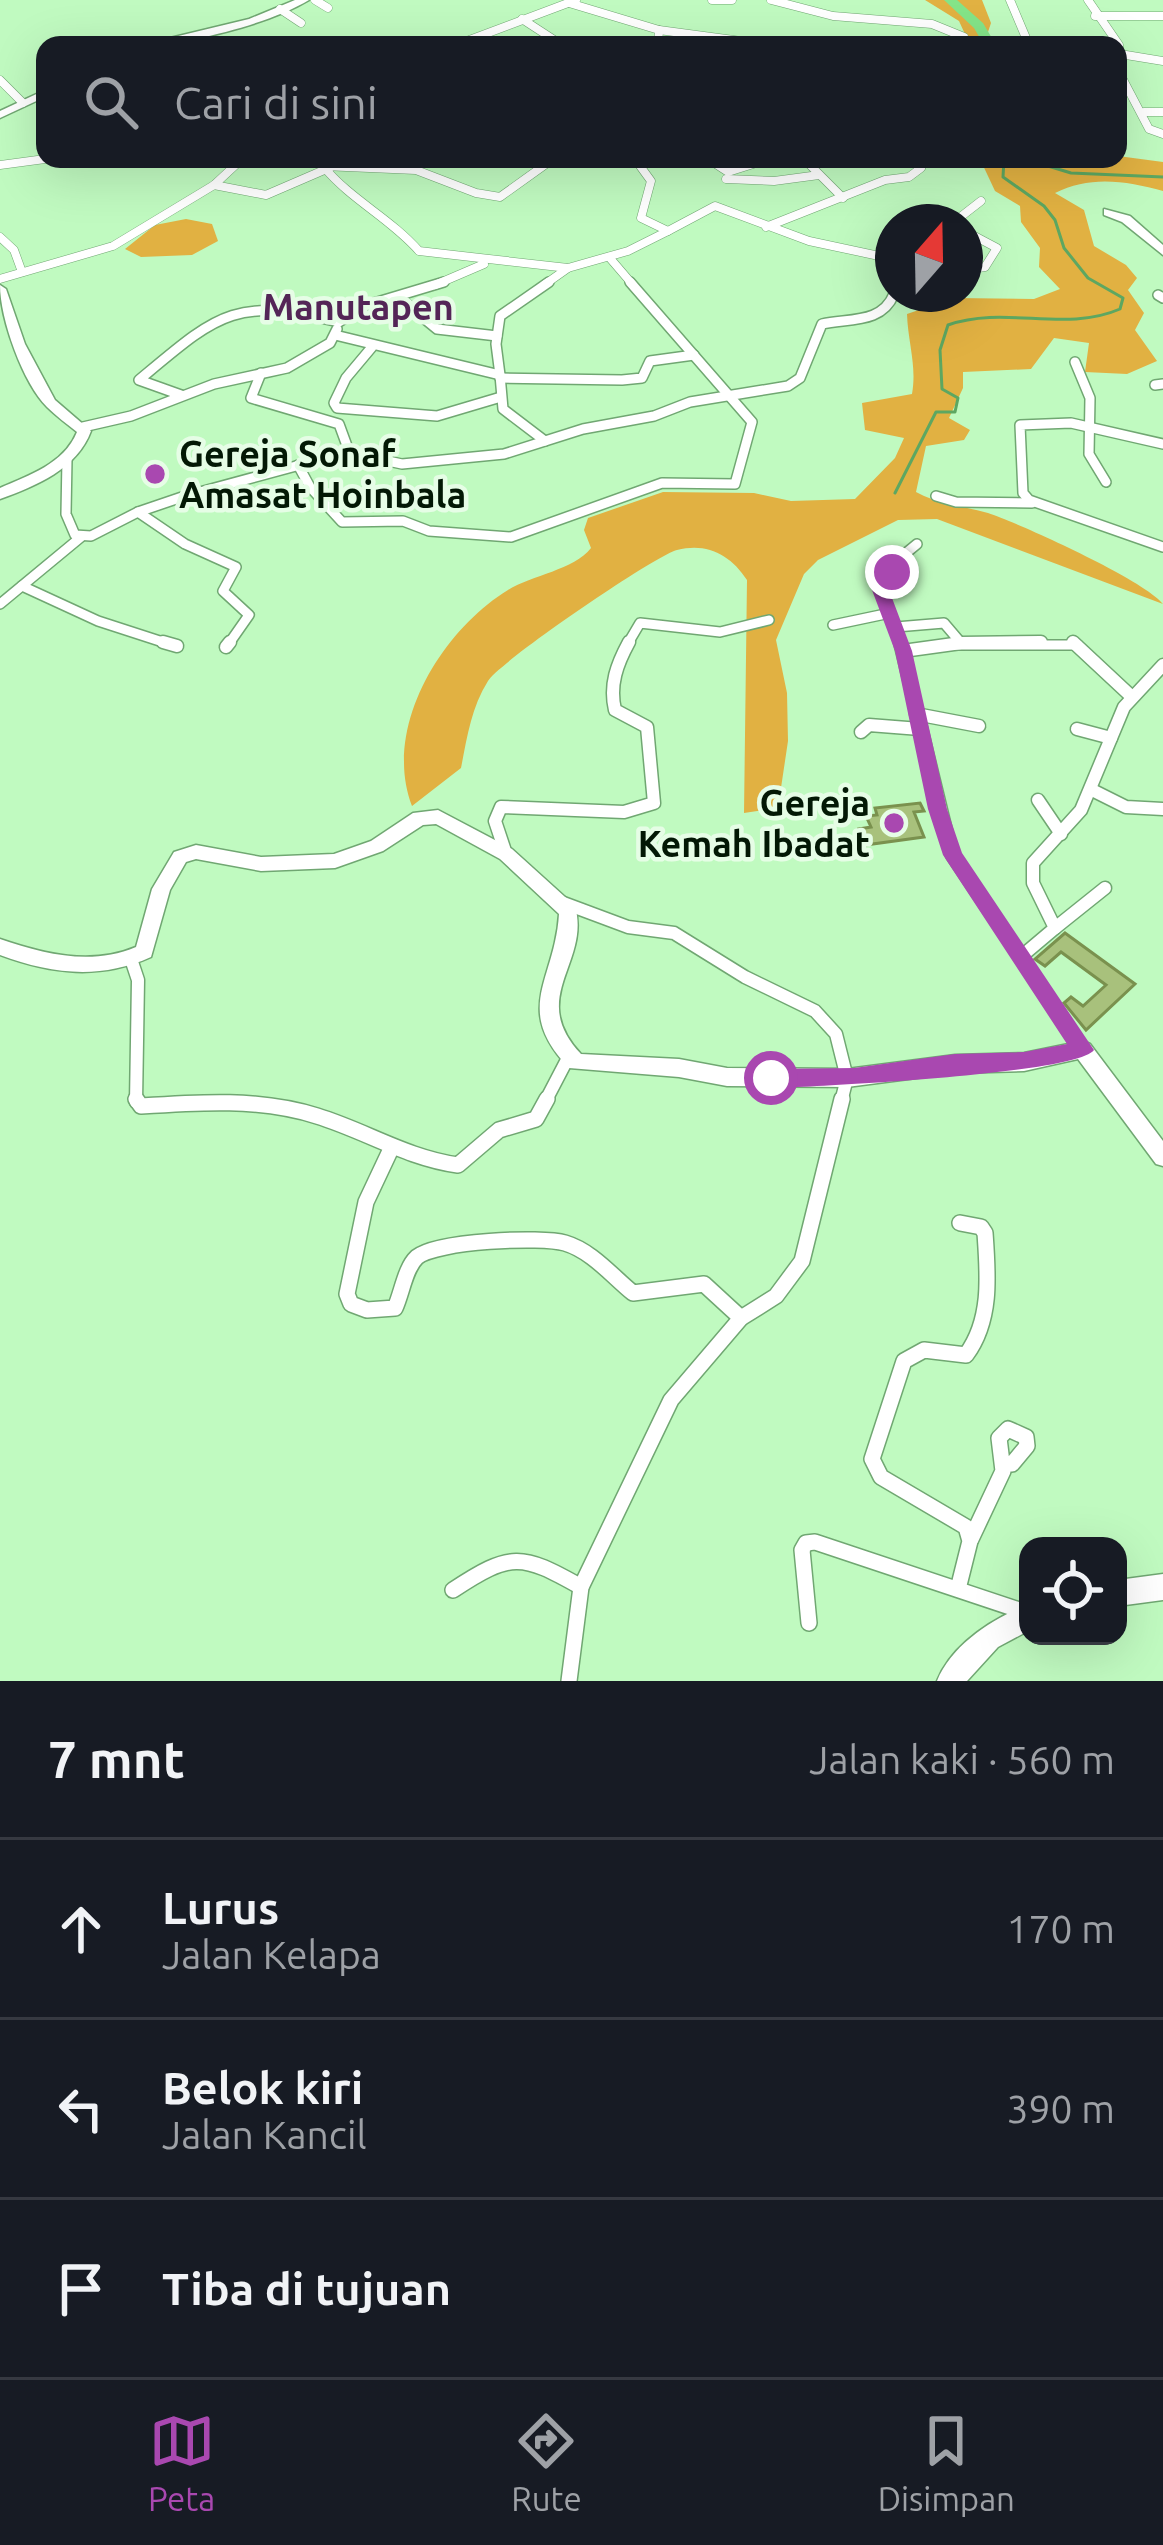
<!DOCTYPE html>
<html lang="id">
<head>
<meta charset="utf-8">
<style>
	:root { --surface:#171b24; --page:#20242c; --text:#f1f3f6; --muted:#9ea1a6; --line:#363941; --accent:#a948b0 }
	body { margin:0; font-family:Ubuntu,sans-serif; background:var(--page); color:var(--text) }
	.controls { position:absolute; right:36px; bottom:36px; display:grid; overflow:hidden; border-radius:24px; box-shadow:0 12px 48px #0002 }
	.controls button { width:108px; height:108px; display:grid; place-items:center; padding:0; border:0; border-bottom:3px solid var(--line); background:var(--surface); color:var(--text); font:60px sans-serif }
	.compass { position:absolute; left:875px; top:204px; width:108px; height:108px; border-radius:50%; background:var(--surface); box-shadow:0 12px 48px #0002; rotate:20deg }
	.stop { position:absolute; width:36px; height:36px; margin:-27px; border:9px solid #a948b0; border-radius:50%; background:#fff }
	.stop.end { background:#a948b0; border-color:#fff; box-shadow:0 3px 12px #0008 }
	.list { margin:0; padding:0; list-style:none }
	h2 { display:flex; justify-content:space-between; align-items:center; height:156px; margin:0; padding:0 48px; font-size:51px }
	h2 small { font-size:39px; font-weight:400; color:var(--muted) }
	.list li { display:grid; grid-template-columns:78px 1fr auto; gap:36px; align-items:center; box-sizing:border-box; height:180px; padding:0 48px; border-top:3px solid var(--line) }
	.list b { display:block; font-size:45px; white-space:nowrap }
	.list p { margin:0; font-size:39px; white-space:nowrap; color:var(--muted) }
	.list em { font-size:39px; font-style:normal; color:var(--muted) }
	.icon { flex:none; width:66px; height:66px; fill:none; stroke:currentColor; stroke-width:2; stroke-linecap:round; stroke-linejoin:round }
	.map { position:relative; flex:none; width:1163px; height:1681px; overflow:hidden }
	.search { position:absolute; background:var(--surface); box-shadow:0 12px 48px #0002; left:36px; right:36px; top:36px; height:132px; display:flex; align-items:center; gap:30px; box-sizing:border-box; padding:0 42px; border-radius:24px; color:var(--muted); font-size:45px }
	.sheet { height:696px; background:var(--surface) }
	nav { display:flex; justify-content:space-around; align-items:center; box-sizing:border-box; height:168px; border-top:3px solid var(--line); background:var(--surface); font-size:33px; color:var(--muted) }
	nav a { display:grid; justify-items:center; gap:6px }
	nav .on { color:var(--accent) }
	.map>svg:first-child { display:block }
	.green { fill:#e1b142 }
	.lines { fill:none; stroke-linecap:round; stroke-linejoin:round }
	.stream { stroke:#5da761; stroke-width:3 }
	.river { fill:#84e488; fill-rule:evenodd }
	.building { fill:#a8c17c; stroke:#7a914e; stroke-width:3 }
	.street-far3-casing { stroke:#70a772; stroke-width:9 }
	.street-far2-casing { stroke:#70a772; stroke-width:12 }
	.street-far1-casing { stroke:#70a772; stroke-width:15 }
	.street-casing { stroke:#70a772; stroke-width:18 }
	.secondary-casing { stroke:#70a772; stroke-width:3 }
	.street-far3 { stroke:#fff; stroke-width:8 }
	.street-far2 { stroke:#fff; stroke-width:9 }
	.street-far1 { stroke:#fff; stroke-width:12 }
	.street { stroke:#fff; stroke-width:15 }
	.secondary { fill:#fff; fill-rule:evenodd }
	.route { fill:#a948b0 }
	.poi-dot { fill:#a948b0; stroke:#e6fde6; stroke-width:4.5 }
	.labels { text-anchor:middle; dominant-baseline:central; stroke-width:9; stroke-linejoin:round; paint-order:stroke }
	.far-quarter-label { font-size:36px; font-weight:bold; fill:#542557; stroke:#e6fde6 }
	.poi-label { font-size:36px; font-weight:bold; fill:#031805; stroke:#e6fde6; text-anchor:start }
</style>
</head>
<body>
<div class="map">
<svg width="1163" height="1681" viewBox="0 0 1163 1681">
	<rect width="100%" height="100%" fill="#c0fac0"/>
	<g class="green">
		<polygon points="925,0 982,0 991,23 987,35 1007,45 970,45 959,21"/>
		<path d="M1118,156L1163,162V191C1127,181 1090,175 1055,193L1084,210L1094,246L1126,265L1137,278L1128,290L1144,313L1135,330L1157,361L1127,374L1085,372L1089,343L1054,338L1031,369L963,372V388L949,418L970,430L964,440L926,446L916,492C940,505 963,506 988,513C1021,524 1146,581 1163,604L937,519L898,520L818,560L804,574L776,640L787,693L788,741L778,808L744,813L747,580C731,555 707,542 677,550C656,555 499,662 488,681C471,708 467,738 461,768L412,806C382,728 441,631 508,590C532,575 574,570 591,548L584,530L588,518L663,492L754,493L791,501L855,499L895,458L904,438L865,430L862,403L912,394C917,366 908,343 907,314L954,298L1034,299L1060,289L1039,267L1040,248L1021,222L1020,206L995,191L980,159Z"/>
		<polygon points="186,219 212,224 218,241 192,255 141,257 125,249 155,225"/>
	</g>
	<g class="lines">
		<g class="stream">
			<polyline points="1025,159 1071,173 1163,177"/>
			<path d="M895,493L936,412H955L958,398L942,389L940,350L948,325C1005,305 1065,333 1120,309L1123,298L1088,278L1064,248L1055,220L1044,206L1003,177L1004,159"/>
		</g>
		<polygon class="river" points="944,0 957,0 983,23 996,45 984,45 974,28"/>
	</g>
	<g class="building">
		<polygon points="920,803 924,811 914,812 924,837 865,845 859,829 871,827 866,816 877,815 875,808"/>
		<polygon points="1065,933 1135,984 1086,1030 1064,1003 1071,997 1083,1006 1106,985 1061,952 1045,966 1035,959"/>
	</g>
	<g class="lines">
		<defs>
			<g id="street-far3">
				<polyline points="315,0 328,8"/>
				<polyline points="712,0 732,0"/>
				<polyline points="771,0 833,16 932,24 964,37"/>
				<polyline points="1010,0 1029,45"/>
				<polyline points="1088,0 1119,45 1118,61"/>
				<polyline points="569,3 659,30 658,45"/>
				<polyline points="280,9 301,23"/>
				<polyline points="1095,16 1163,16"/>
				<polyline points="522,19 562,45"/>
				<polyline points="659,30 772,45"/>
				<polyline points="456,45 576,0"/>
				<polyline points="1120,54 1163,61"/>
				<polyline points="1118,70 1149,129 1163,134"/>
				<polyline points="0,80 23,103"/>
				<polyline points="1144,112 1163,112"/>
				<polyline points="313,159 323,166 416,170 476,193 500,197 553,159"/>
				<polyline points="708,159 728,172 769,159"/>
				<polyline points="804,159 843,198"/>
				<polyline points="0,165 45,159"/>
				<path d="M323,166C351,200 390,218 419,251L568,268L628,251L668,231L641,218L651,181L635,159"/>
				<polyline points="726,179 774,181 819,175"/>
				<polyline points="214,185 266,195 331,167"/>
				<polyline points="954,222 981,201"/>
				<polyline points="766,227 885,180 909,177 921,168 915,159"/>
				<polyline points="668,231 715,206 809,241 893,259"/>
				<polyline points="965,231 997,248 985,267 965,270"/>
				<polyline points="0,237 14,250 22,272"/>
				<polyline points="609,257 633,285"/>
				<polyline points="0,279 113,246 214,185 242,159"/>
				<polyline points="435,285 484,264"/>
				<polyline points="544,285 568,268"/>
			</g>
			<g id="street-far2">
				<polyline points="1158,295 1163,298"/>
				<polyline points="398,297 437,329 497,336"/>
				<polyline points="335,335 500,375 496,344 500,316 549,282"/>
				<polyline points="372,347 346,378 334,403 337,408 437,416 501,397"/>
				<polyline points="1075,362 1090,398 1089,454 1106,482"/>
				<polyline points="261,373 251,398 339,424 350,454"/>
				<polyline points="500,375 503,409 545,441"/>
				<polyline points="500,378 622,380 642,378 650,361 694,355"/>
				<polyline points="1155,385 1163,384"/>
				<path d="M181,395L139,380C218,314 234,296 339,322L364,306L444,282"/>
				<polyline points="83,427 131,416 214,384 287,368 330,343 337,329"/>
				<polyline points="1163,444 1071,423 1020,425 1023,493 1029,500 1163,547"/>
				<path d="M67,459L66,514L75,535L91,536L138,512L185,496L322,459L355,454L402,464L504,454L583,429L654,416L690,402L788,386L800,378L822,324C849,318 882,324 894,294"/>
				<polyline points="298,465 310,487 342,522 403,521 429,531 511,537 662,483 735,484 752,422 630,282"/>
				<polyline points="936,496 956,502 1032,503"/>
				<polyline points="138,512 185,544 236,567 223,591 249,615 228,645"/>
				<polyline points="22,586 98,621 172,645"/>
				<polyline points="0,604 81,537"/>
				<polyline points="833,625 890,613"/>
				<polyline points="896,627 944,623 961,643"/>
				<polyline points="627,645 640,623 720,632 769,620"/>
				<polyline points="901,645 881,590 900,558 917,544"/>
				<polyline points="950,645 1078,645"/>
			</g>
			<g id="street-far1">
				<polyline points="163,642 177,646"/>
				<polyline points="900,642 952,855 1083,1050"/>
				<polyline points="1073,642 1132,697"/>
				<polyline points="226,647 230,642"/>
				<polyline points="903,651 961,643 1041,642"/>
				<polyline points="916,714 979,726"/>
				<polyline points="1077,729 1111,738"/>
				<polyline points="861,732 869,725 920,729"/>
				<polyline points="1092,790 1126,807 1163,809"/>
				<polyline points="1038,800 1061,834"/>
				<path d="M506,854L495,821L501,807L624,812L654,803L647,727L615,710C609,685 617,664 629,642"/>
				<polyline points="561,902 628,927 674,933 745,977 815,1011 836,1034 847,1078 841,1102"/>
				<polyline points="1055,928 1105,888"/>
				<polyline points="1023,955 1055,928 1033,883 1033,863 1081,810 1124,707 1163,665"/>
				<polyline points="131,959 138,980 136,1102"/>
				<polyline points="545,1102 569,1056"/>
			</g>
			<g id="street">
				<path d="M136,1099L141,1106C200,1102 260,1098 317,1116C366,1131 407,1158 458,1165L499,1130L536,1119L547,1099"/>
				<path d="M390,1151L366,1202L347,1294L351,1304L367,1310L395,1308C402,1293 405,1268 417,1257C436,1241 542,1236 565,1243C592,1251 612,1276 633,1293L704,1284L741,1318"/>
				<polyline points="971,1539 1003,1471 999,1438 1008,1429 1026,1437 1027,1446 1012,1464 1003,1464"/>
				<path d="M958,1589L970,1541L966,1527L881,1477L872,1459L904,1361L924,1350L966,1355C992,1320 988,1275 985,1233L981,1227L960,1223"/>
				<path d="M453,1590C511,1552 521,1553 581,1587"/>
				<polyline points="809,1623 802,1550 806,1543 815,1542 1028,1613"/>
				<polyline points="569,1681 581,1587 671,1400 741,1318 776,1296 802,1261 842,1099"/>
			</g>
			<g id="secondary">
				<path d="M295,0H309C269,24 187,45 141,45L249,19Z"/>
				<polygon points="45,90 45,97 0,118 0,111"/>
				<polygon points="1104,209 1130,216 1163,245 1163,255 1122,222 1104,215"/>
				<path d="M0,285L6,289L25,344L55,400L91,431C77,469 36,486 0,499V488C29,475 64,464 77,432C67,424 56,416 47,407C23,383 0,319 0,285Z"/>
				<path d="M438,810L512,849L575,906C591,963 527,997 581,1054L679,1059L727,1068L847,1069L955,1055L1024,1053L1083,1041L1090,1044L1163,1141V1166L1156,1164L1078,1059L1024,1071L955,1073L847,1087L727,1086L679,1077L569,1068C512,1008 555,981 559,914L500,859L436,824L423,825L383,851L335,868L261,871L196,859L186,862L170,890L151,957C100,980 51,974 0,955V939C44,954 91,966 136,947L152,889L174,852L196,845L261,857L334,854L371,841L413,813Z"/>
				<polygon points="1163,1574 1163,1600 1118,1606 1118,1580"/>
				<path d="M1028,1604V1631L998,1647L967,1681H937C952,1644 993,1619 1028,1604Z"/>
			</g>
		</defs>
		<use href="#street-far3" class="street-far3-casing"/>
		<use href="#street-far2" class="street-far2-casing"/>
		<use href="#street-far1" class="street-far1-casing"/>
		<use href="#street" class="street-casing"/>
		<use href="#secondary" class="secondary-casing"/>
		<use href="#street-far3" class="street-far3"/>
		<use href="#street-far2" class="street-far2"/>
		<use href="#street-far1" class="street-far1"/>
		<use href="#street" class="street"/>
		<use href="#secondary" class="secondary"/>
	</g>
	<path class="route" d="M886,568L900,572L889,590L912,651L947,809L962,853L1094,1050C1077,1074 815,1087 771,1088L760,1078L771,1069L854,1068L955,1054L1024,1052L1067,1044L943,855L928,809L895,651L872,590Z"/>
	<g class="poi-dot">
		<circle cx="155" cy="474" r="12"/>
		<circle cx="894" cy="823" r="12"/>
	</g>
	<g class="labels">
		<g class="far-quarter-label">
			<text x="358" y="306">Manutapen</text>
		</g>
		<g class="poi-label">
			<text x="179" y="453">Gereja Sonaf<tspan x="179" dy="41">Amasat Hoinbala</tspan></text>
			<text x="870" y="802" text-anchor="end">Gereja<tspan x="870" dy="41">Kemah Ibadat</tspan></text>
		</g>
	</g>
</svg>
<div class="controls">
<button><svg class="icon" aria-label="locate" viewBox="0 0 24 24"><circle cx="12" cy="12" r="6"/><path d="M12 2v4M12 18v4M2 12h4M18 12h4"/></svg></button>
</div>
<svg class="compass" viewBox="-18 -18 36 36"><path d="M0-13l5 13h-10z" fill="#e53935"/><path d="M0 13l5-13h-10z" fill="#9ea1a6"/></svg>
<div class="stop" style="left:771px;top:1078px"></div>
<div class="stop end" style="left:892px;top:572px"></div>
<div class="search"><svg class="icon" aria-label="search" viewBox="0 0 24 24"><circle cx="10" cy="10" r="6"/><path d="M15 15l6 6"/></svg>Cari di sini</div>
</div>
<section class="sheet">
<h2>7 mnt<small>Jalan kaki · 560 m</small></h2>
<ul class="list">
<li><svg class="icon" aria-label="ahead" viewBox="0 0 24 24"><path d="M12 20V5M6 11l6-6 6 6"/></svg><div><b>Lurus</b><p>Jalan Kelapa</p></div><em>170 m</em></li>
<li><svg class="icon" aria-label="left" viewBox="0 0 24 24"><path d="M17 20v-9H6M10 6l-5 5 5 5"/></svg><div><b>Belok kiri</b><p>Jalan Kancil</p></div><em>390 m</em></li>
<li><svg class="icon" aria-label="arrive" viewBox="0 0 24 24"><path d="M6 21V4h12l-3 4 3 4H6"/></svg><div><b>Tiba di tujuan</b></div></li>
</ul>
</section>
<nav>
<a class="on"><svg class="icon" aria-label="map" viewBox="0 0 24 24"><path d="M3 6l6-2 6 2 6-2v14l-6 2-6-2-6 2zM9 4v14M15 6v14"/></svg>Peta</a>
<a><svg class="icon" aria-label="directions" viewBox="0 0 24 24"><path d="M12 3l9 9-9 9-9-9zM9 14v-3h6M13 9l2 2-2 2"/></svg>Rute</a>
<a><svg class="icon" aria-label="saved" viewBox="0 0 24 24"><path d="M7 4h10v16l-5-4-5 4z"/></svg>Disimpan</a>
</nav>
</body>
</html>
